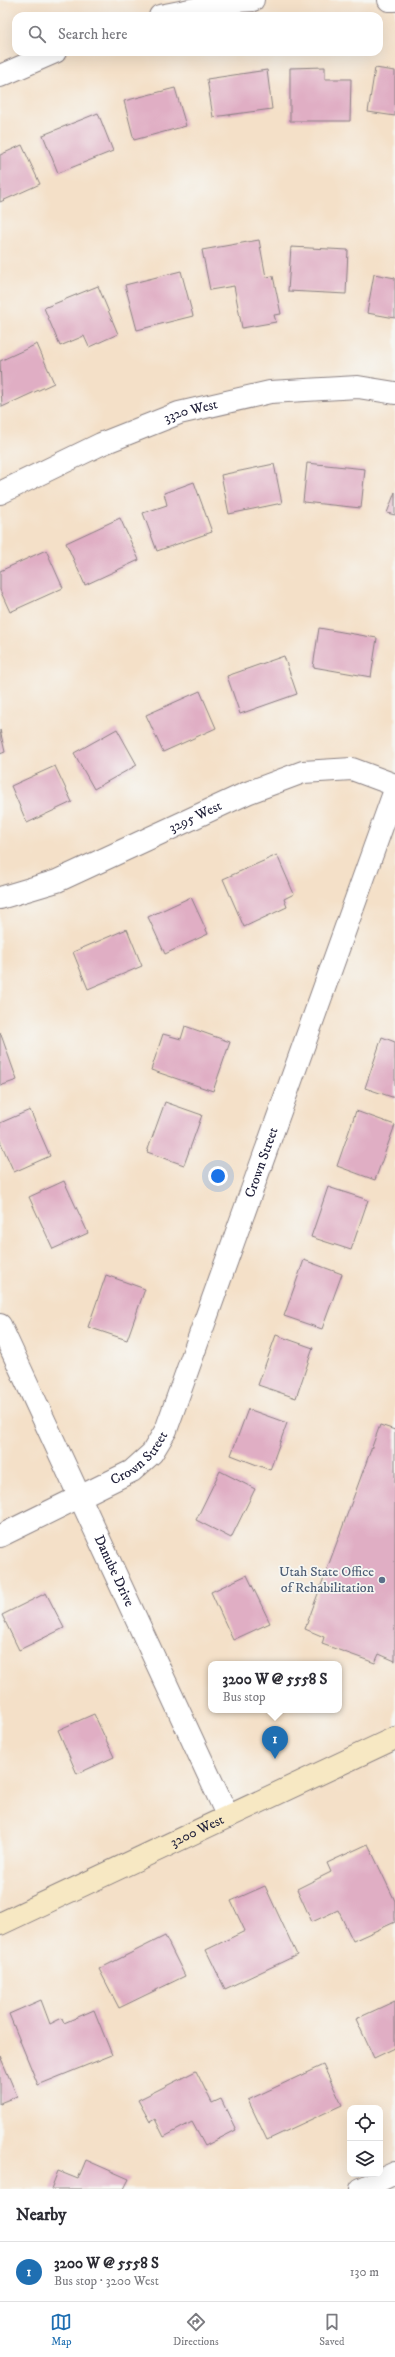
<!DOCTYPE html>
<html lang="en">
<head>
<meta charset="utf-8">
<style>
	:root { --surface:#fff; --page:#f7f7f7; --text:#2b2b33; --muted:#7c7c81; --line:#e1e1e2; --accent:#1f6fb2 }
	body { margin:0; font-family:"IM FELL DW Pica",serif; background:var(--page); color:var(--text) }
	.controls { position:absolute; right:12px; bottom:12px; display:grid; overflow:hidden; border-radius:8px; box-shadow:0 4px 16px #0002 }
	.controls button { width:36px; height:36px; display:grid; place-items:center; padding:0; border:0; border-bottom:1px solid var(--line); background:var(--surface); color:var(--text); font:20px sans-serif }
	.you { position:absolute; left:218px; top:1176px; width:14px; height:14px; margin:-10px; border:3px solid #fff; border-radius:50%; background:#1a73e8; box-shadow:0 0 0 6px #1a73e833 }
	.badge { display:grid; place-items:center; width:26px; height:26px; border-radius:50%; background:var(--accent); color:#fff; font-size:13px; font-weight:700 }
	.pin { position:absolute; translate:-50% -33px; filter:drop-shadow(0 1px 2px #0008) }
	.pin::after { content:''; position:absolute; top:21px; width:14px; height:12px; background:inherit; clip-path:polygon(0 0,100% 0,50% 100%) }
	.popup { position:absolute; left:208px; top:1661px; width:134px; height:52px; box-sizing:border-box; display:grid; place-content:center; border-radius:8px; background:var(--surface); filter:drop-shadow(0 1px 3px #0005); font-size:13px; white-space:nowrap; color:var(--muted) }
	.popup b { font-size:15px; color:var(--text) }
	.popup::after { content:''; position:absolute; left:50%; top:100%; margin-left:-8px; border:8px solid transparent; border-top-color:var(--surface) }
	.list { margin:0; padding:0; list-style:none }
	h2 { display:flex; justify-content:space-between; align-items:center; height:52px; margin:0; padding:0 16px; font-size:17px }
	h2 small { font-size:13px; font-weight:400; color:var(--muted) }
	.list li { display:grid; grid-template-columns:26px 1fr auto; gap:12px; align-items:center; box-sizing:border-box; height:60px; padding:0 16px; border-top:1px solid var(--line) }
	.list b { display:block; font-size:15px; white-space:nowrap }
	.list p { margin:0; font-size:13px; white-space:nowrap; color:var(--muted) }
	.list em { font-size:13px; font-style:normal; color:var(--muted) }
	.icon { flex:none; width:22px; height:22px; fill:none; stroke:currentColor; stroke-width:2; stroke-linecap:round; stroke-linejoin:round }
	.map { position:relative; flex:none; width:395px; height:2189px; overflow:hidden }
	.search { position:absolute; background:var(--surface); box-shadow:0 4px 16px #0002; left:12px; right:12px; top:12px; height:44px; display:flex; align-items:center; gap:10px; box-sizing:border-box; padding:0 14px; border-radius:12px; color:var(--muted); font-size:15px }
	.sheet { height:112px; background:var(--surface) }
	nav { display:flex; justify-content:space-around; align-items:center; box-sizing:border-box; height:56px; border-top:1px solid var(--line); background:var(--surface); font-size:11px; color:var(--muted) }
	nav a { display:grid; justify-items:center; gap:2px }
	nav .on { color:var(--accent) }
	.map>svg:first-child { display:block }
	.building { fill:#e0aec4 }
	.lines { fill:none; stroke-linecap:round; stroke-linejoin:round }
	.street-casing { stroke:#8b8182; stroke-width:24 }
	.secondary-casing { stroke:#8b8182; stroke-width:24 }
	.street { stroke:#fff; stroke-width:22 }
	.secondary { stroke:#f7e8c3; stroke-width:22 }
	.service-dot { fill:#5c6f8a; stroke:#f6f6f2; stroke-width:1.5 }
	.labels { text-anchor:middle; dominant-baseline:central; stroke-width:3.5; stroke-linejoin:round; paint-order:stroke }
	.street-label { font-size:14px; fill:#22223b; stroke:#f6f6f2 }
	.service-label { font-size:14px; fill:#4e5e75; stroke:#f6f6f2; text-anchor:end }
</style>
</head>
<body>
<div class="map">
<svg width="395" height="2189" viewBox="0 0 395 2189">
	<rect width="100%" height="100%" fill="#f6f6f2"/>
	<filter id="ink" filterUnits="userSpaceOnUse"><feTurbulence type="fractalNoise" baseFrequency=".025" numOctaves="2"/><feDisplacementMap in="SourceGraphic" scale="8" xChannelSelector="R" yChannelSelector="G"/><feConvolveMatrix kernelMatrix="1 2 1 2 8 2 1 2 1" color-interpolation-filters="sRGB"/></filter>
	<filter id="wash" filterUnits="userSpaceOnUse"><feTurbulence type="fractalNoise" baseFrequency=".012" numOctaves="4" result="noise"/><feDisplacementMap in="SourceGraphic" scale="16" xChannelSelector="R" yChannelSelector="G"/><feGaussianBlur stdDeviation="0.9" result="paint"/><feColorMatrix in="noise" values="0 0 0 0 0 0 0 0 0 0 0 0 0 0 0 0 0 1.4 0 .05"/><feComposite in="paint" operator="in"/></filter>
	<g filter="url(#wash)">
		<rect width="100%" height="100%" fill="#f4e0c8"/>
		<g id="blocks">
			<g class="building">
				<polygon points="325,67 325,79 351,79 350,121 290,121 290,68"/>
				<polygon points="375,68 395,71 395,116 368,112"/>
				<polygon points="267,70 272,109 213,117 207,79"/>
				<polygon points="175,88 186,126 134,140 124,101"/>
				<polygon points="98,113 113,151 58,173 43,135"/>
				<polygon points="22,145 40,184 0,202 0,155"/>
				<polygon points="259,240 266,277 273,276 281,314 274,315 276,322 242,328 234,286 210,290 202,250"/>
				<polygon points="291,247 348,250 346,294 288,291"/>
				<polygon points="181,271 193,316 137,330 125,285"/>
				<polygon points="374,274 395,278 395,318 367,313"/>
				<polygon points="98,286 118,334 89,347 84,336 60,346 44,308"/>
				<polygon points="37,344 54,383 2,407 0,361"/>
				<polygon points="307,463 365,469 361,508 303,502"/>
				<polygon points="274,464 282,503 229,514 221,475"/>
				<polygon points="194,482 212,532 157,551 143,513 167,505 164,493"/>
				<polygon points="395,492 395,515 387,513"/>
				<polygon points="120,518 139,560 85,585 66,543"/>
				<polygon points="46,550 63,588 10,612 0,590 0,571"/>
				<polygon points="319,628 377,638 371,677 313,667"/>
				<polygon points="284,656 297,694 240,714 227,676"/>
				<polygon points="200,691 216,728 163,752 146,715"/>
				<polygon points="117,729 137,765 94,789 74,753"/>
				<polygon points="0,730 5,752 0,754"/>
				<polygon points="55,766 72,802 27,823 11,786"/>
				<polygon points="277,855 294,894 284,899 287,907 244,927 223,879"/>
				<polygon points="191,897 208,934 165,954 148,917"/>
				<polygon points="127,929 142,966 88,989 73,952"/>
				<polygon points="185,1026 230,1042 213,1091 151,1070 163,1034 181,1039"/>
				<polygon points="0,1032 17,1080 0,1086"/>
				<polygon points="382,1037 395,1042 395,1098 365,1088"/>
				<polygon points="165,1102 202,1115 184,1165 147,1152"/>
				<polygon points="30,1110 50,1156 14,1172 0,1141 0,1123"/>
				<polygon points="356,1111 395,1125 375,1180 337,1166"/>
				<polygon points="64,1181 88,1233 53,1249 29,1197"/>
				<polygon points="328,1187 368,1200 351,1250 311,1237"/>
				<polygon points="304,1260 342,1274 322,1329 284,1316"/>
				<polygon points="106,1275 145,1289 127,1340 88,1327"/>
				<polygon points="276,1335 313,1348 296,1398 258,1385"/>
				<polygon points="248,1409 287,1423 270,1470 231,1455"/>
				<polygon points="380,1425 395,1430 395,1661 379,1654 375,1663 322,1644 324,1637 305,1629"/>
				<polygon points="220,1471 255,1489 231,1538 196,1520"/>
				<polygon points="247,1575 270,1623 233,1640 211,1592"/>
				<polygon points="46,1593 64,1628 19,1650 2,1615"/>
				<polygon points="94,1714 114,1757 77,1774 58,1730"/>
				<polygon points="368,1844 395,1901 395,1922 353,1941 338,1910 312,1922 297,1889 331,1872 327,1863"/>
				<polygon points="265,1886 297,1955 225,1989 206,1950 245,1931 231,1901"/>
				<polygon points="165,1936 185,1976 119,2008 99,1969"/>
				<polygon points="41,2000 50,2024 62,2018 64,2023 94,2010 112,2055 38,2085 9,2014"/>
				<polygon points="395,2001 395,2048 374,2058 356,2019"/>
				<polygon points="0,2056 17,2096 0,2103"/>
				<polygon points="323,2065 342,2105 267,2140 248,2100"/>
				<polygon points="196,2071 212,2103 221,2099 236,2130 205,2146 192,2122 164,2137 155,2119 150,2122 138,2100"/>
				<polygon points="86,2160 129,2179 124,2189 51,2189 58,2171 78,2179"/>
			</g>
		</g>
	</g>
	<g filter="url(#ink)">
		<use href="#blocks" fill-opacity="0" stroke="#8b8182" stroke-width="1"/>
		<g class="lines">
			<defs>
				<g id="street">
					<polyline points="389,0 395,0"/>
					<polyline points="160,16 236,1 253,0"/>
					<polyline points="0,76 55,52"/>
					<path id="s1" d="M0,493L101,444L179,413L270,392L358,387L395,393"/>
					<path id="s2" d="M0,898L57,881L247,793L303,772L352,769L395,785"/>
					<path id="s3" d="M0,1325L228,1817"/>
					<path id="s4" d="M0,1536L132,1471L152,1453L166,1430L395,790"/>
					<polyline points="361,2189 395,2173"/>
				</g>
				<g id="secondary">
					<path id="s5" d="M0,1924L395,1738"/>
				</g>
			</defs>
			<use href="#street" class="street-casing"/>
			<use href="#secondary" class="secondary-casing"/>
			<use href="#street" class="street"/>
			<use href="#secondary" class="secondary"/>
		</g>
	</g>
	<circle class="service-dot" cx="382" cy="1580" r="4"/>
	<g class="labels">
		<g class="street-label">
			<text stroke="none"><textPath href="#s1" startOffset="208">3320 West</textPath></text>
			<text stroke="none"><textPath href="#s2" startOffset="212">3295 West</textPath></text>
			<text stroke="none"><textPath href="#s4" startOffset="485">Crown Street</textPath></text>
			<text stroke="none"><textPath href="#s4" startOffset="161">Crown Street</textPath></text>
			<text stroke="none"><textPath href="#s3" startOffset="271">Danube Drive</textPath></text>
			<text stroke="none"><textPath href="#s5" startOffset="218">3200 West</textPath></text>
		</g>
		<g class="service-label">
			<text x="374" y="1572">Utah State Office<tspan x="374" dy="16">of Rehabilitation</tspan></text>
		</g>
	</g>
</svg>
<div class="controls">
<button><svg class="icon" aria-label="locate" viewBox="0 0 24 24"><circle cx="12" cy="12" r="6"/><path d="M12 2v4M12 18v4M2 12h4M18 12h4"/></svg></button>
<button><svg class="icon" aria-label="layers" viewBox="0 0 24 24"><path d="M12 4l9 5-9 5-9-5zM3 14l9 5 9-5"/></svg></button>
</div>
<div class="you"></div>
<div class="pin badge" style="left:275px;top:1759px">1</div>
<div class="popup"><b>3200 W @ 5558 S</b>Bus stop</div>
<div class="search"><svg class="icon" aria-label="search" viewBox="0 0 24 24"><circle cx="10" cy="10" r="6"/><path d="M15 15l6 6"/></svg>Search here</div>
</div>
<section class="sheet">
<h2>Nearby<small></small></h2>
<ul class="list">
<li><span class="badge">1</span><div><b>3200 W @ 5558 S</b><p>Bus stop · 3200 West</p></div><em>130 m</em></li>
</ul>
</section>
<nav>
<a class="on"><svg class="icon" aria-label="map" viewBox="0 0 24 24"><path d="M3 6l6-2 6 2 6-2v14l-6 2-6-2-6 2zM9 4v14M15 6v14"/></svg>Map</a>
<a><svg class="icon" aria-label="directions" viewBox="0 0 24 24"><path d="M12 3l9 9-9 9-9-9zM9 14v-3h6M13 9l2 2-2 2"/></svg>Directions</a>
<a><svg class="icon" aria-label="saved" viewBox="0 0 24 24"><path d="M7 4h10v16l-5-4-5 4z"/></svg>Saved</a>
</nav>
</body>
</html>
